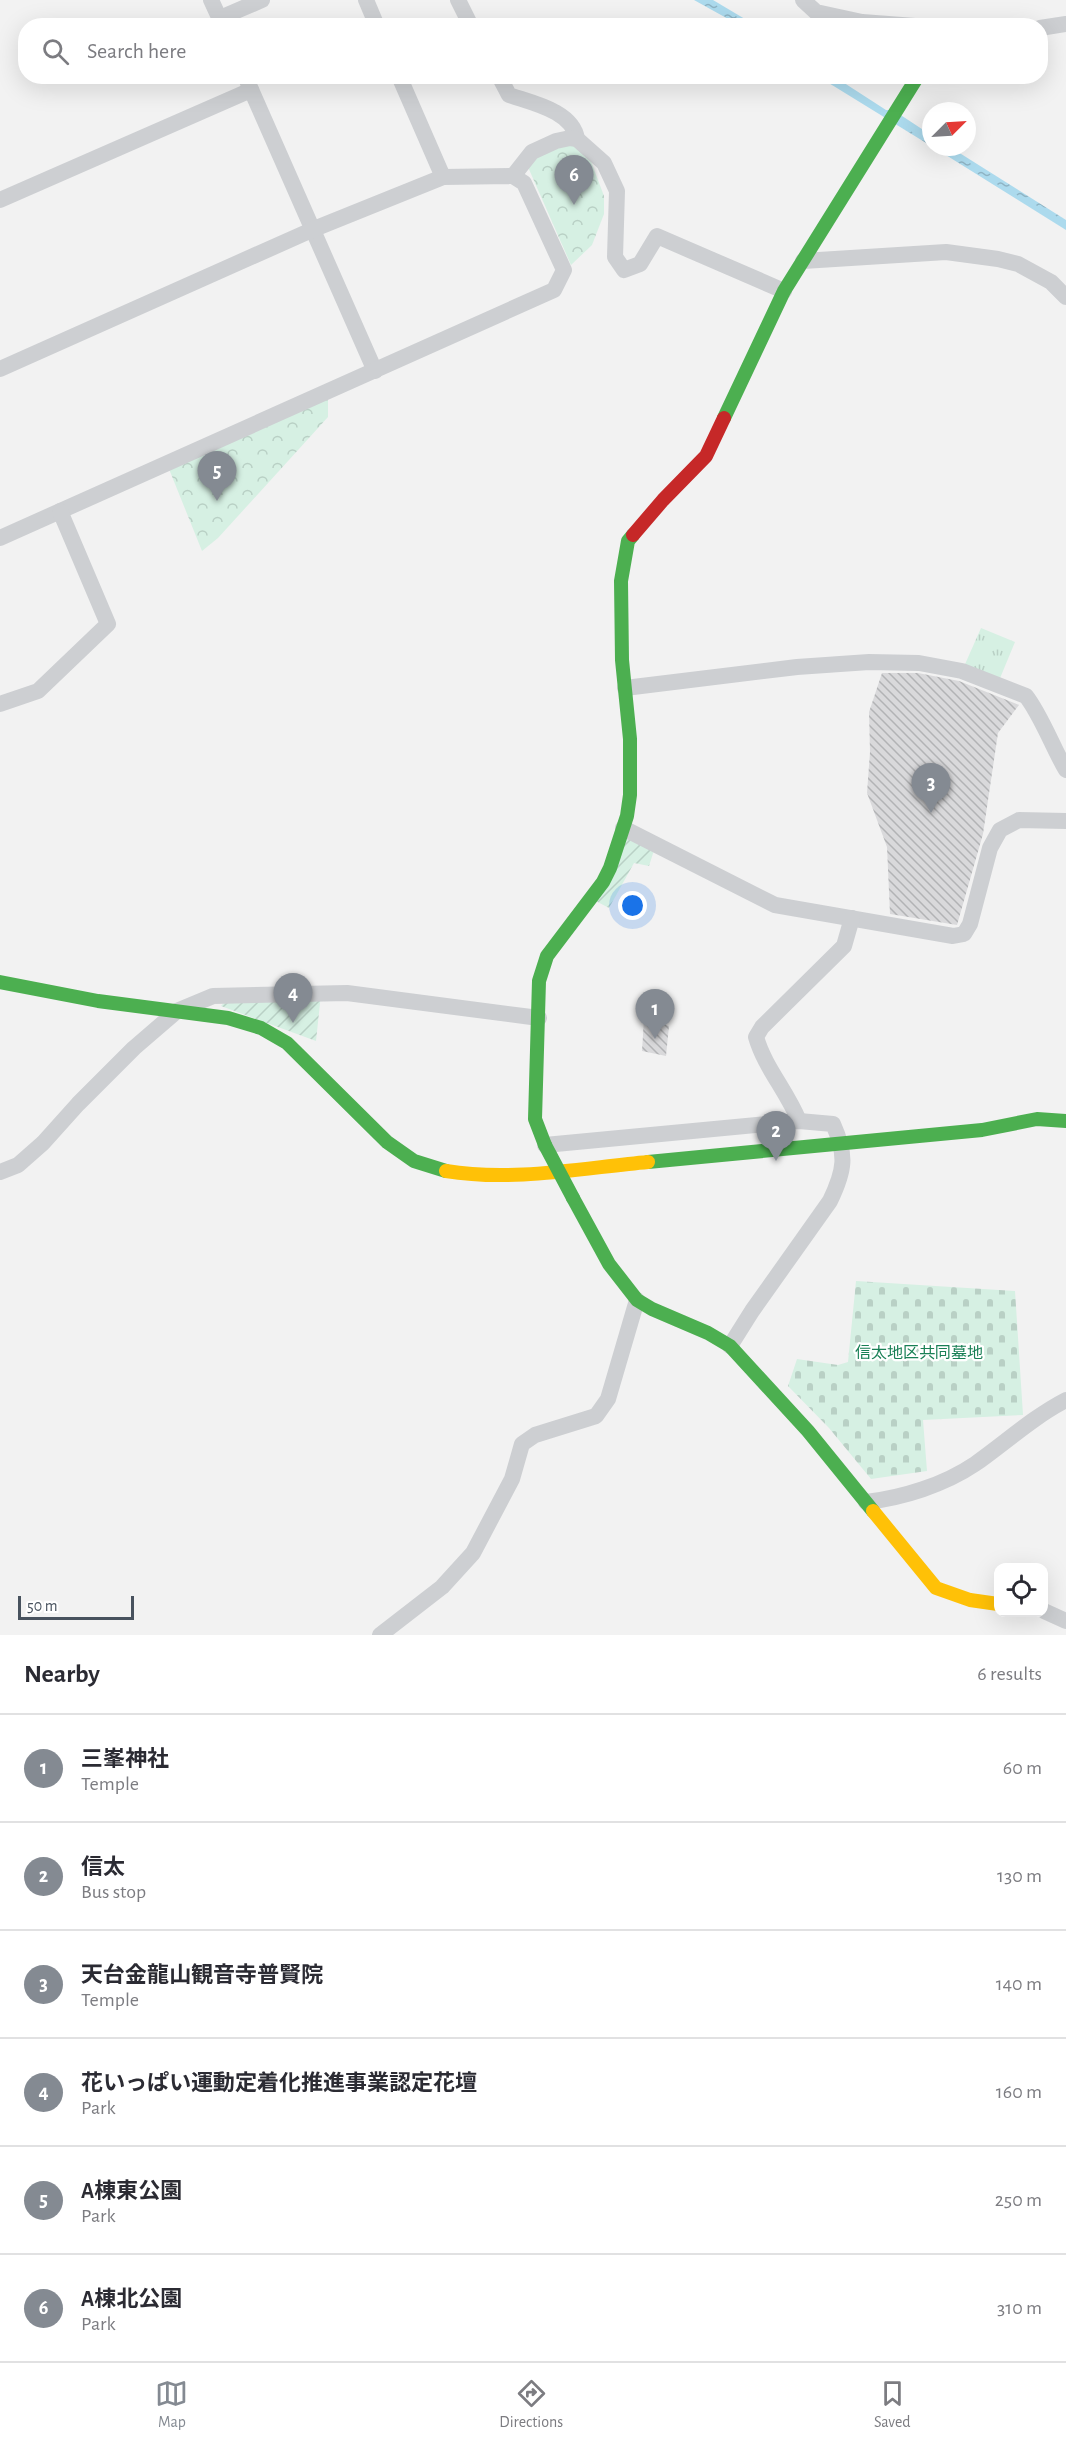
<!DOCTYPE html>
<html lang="en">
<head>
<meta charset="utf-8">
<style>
	:root { --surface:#fff; --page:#f2f2f3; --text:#2b2b33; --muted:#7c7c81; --line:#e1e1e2; --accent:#848a92 }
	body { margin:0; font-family:"Alegreya Sans","Noto Sans JP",sans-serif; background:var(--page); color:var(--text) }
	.controls { position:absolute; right:18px; bottom:18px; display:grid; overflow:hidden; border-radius:12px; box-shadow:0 6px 24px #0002 }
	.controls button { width:54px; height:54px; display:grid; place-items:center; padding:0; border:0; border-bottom:2px solid var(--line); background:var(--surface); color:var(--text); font:30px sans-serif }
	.compass { position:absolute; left:922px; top:102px; width:54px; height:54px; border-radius:50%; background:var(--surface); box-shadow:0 6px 24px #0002; rotate:66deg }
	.scale { position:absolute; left:18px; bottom:15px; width:116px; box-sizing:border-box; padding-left:6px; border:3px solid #48525e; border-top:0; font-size:16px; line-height:21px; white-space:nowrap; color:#48525e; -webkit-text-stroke:4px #fff; paint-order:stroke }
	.you { position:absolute; left:633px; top:906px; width:21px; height:21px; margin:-15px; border:4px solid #fff; border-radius:50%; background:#1a73e8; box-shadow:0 0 0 9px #1a73e833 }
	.badge { display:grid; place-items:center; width:39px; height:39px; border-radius:50%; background:var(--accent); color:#fff; font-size:20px; font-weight:700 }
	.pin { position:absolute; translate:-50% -50px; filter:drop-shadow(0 2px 3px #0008) }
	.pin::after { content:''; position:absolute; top:32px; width:21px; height:18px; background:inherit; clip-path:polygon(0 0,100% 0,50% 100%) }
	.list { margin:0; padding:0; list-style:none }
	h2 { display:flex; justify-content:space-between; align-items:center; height:78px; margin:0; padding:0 24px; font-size:26px }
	h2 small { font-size:20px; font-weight:400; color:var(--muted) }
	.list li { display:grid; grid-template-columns:39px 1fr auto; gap:18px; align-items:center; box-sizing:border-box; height:108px; padding:0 24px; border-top:2px solid var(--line) }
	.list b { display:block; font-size:22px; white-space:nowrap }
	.list p { margin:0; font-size:20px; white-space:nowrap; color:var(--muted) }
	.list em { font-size:20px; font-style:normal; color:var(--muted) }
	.icon { flex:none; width:33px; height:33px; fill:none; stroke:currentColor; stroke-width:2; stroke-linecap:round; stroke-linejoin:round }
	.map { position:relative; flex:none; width:1066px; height:1635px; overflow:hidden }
	.search { position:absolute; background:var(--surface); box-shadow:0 6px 24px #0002; left:18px; right:18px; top:18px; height:66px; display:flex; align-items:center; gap:15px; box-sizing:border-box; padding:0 21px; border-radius:24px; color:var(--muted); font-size:22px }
	.sheet { height:726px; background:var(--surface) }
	nav { display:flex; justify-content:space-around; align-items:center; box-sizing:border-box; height:84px; border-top:2px solid var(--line); background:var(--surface); font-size:16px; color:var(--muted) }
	nav a { display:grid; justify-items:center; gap:3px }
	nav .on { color:var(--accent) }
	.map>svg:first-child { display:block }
	.grass { fill:url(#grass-tufts) }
	.forest { fill:url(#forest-crowns) }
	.cemetery { fill:url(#cemetery-stones) }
	.garden { fill:url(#garden-furrows) }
	.water { fill:url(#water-ripples) }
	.building { fill:url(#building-back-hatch) }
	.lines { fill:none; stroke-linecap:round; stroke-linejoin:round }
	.street { stroke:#cdcfd2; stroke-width:16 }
	.fast { stroke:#4caf50; stroke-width:14 }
	.slow { stroke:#ffc107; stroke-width:14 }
	.jam { stroke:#c62828; stroke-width:14 }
	.fast-bridge { stroke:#4caf50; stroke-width:14 }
	.labels { text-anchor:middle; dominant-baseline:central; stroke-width:4.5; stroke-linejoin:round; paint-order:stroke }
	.park-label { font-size:16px; fill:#198056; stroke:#fff }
</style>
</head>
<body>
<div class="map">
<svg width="1066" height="1635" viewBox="0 0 1066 1635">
	<defs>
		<pattern id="grass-tufts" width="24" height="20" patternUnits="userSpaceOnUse" patternTransform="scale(1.5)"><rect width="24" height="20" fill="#d6f0e3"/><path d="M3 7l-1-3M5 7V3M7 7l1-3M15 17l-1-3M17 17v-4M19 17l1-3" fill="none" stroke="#b9d0c5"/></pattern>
		<pattern id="forest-crowns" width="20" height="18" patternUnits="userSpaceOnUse" patternTransform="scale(1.5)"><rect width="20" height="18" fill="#d6f0e3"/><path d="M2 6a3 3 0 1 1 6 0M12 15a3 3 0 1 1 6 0" fill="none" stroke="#b9d0c5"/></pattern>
		<pattern id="cemetery-stones" width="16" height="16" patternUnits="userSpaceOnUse" patternTransform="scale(1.5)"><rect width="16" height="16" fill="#d6f0e3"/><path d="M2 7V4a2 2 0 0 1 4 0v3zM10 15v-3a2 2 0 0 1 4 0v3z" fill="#b9d0c5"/></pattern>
		<pattern id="garden-furrows" width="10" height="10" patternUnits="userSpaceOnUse" patternTransform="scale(1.5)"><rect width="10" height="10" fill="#d6f0e3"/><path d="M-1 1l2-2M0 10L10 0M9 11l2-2" fill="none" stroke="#b9d0c5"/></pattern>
		<pattern id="water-ripples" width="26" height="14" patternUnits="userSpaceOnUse" patternTransform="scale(1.5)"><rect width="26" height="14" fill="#acdaed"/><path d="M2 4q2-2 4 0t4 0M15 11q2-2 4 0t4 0" fill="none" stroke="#8eb3c3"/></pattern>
		<pattern id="building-back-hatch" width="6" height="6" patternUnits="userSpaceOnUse" patternTransform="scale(1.5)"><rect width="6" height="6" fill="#d9d9db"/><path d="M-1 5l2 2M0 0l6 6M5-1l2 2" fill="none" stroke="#b2b3b5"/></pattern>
	</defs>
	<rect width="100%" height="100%" fill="#f2f2f2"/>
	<polygon class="grass" points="981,628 1015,642 998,683 962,671"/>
	<g class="forest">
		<polygon points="567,143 587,151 604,196 604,214 592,245 571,265 528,167 534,156"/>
		<polygon points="328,392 328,417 218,538 202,551 167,464"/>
	</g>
	<polygon class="cemetery" points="856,1281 1015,1291 1023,1415 923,1420 927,1471 871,1479 829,1428 788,1386 797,1359 838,1365 848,1362"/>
	<g class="garden">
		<polygon points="623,828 656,844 649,866 634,863 609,908 590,898"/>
		<polygon points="321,994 316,1041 221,1006 230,996"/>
	</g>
	<g class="water">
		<polygon points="694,0 713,0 755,25 739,25"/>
		<polygon points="819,77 835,77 886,110 893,110 931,135 931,146"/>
		<polygon points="933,147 950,147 1066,220 1066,230"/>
	</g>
	<g class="building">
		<polygon points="882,673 918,673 959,681 1019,705 998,733 983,834 957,925 890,914 887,847 867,793 870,752 869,712"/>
		<polygon points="644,1018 669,1026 666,1056 642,1051"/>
	</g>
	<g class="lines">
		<g class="street">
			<polyline points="211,0 223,26"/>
			<polyline points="366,0 377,26"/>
			<polyline points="458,0 471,26"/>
			<polyline points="803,0 816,12 862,22 915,26"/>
			<polyline points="220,18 262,0"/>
			<polyline points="1040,28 1066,24"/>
			<polyline points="245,76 375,371"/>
			<polyline points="399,76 443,177"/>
			<path d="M499,76L509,95C532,103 573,111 577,139"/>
			<polyline points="513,176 532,152 556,141 570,138 577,139 604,163 617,191 615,257 624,270 640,264 657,236 784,291"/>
			<polyline points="0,200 251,90"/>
			<polyline points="803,261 946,252 998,259 1018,264 1051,282 1066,297"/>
			<polyline points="0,369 314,229 443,177 513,176 524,183 564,270 554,290 0,538"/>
			<path d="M625,688L797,667L869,662L919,663L962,671L1026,696C1041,715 1053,748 1066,770"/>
			<polyline points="0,704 38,691 108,624 60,511"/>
			<polyline points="623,828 775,905 953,936 964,934 970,924 990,848 1000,830 1019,820 1066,821"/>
			<path d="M799,1121C787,1091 765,1068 756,1037L762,1027L844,946L852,918"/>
			<path d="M545,1145L799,1121L833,1124C847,1155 845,1170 830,1201L752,1311L730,1346"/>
			<polyline points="0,1172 18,1165 43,1143 78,1104 134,1048 177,1011 213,996 347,993 539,1018"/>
			<path d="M866,1502C902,1498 944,1485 975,1464C1005,1443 1033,1417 1066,1400"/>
			<polyline points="1044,1611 1066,1621"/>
			<polyline points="380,1635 442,1587 473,1553 512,1479 522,1444 535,1435 596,1416 608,1399 637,1300"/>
		</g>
		<g class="fast">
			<polyline points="724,418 784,291 918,76"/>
			<polyline points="0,982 98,1001 228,1018 261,1028 287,1043 387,1142 414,1161 446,1171"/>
			<polyline points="545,1145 535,1119 539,981 547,956 603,882 610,868 627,816 630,795 630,739 622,660 621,581 628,541 633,535"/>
			<polyline points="648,1162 982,1130 1037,1119 1066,1121"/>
			<polyline points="573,1198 609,1264 637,1300 652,1309 708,1333 730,1346 808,1431 873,1511"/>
		</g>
		<g class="slow">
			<path d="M446,1171C513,1182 582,1168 648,1162"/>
			<polyline points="873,1511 936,1588 970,1600 998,1604"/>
		</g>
		<polyline class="jam" points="633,535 663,500 706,456 724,418"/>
		<polyline class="fast-bridge" points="545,1145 573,1198"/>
	</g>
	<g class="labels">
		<g class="park-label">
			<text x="919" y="1353">信太地区共同墓地</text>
		</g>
	</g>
</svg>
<div class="controls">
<button><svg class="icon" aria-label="locate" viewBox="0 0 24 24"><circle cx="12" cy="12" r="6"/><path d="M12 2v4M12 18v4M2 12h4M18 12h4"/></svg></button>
</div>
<svg class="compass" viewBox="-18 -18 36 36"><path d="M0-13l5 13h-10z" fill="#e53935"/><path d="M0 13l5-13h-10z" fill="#7c7c81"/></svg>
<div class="scale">50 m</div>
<div class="you"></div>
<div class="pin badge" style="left:655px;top:1039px">1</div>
<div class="pin badge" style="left:776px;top:1161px">2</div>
<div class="pin badge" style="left:931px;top:813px">3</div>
<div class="pin badge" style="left:293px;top:1023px">4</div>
<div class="pin badge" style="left:217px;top:501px">5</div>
<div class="pin badge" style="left:574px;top:205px">6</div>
<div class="search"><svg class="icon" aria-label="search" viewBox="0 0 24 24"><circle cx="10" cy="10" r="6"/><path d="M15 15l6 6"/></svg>Search here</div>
</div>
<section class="sheet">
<h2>Nearby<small>6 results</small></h2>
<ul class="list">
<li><span class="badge">1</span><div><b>三峯神社</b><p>Temple</p></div><em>60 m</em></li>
<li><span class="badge">2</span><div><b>信太</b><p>Bus stop</p></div><em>130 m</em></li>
<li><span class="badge">3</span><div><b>天台金龍山観音寺普賢院</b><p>Temple</p></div><em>140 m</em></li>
<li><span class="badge">4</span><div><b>花いっぱい運動定着化推進事業認定花壇</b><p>Park</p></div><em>160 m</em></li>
<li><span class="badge">5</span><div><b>A棟東公園</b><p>Park</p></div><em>250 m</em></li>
<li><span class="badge">6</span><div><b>A棟北公園</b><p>Park</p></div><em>310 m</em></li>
</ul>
</section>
<nav>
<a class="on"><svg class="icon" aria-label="map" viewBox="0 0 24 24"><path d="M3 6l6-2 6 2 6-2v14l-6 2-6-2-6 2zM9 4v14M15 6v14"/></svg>Map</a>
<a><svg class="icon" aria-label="directions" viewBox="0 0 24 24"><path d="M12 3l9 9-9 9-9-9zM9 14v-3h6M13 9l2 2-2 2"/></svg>Directions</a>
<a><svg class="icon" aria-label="saved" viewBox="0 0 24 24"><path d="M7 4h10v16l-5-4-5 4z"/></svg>Saved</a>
</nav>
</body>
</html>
